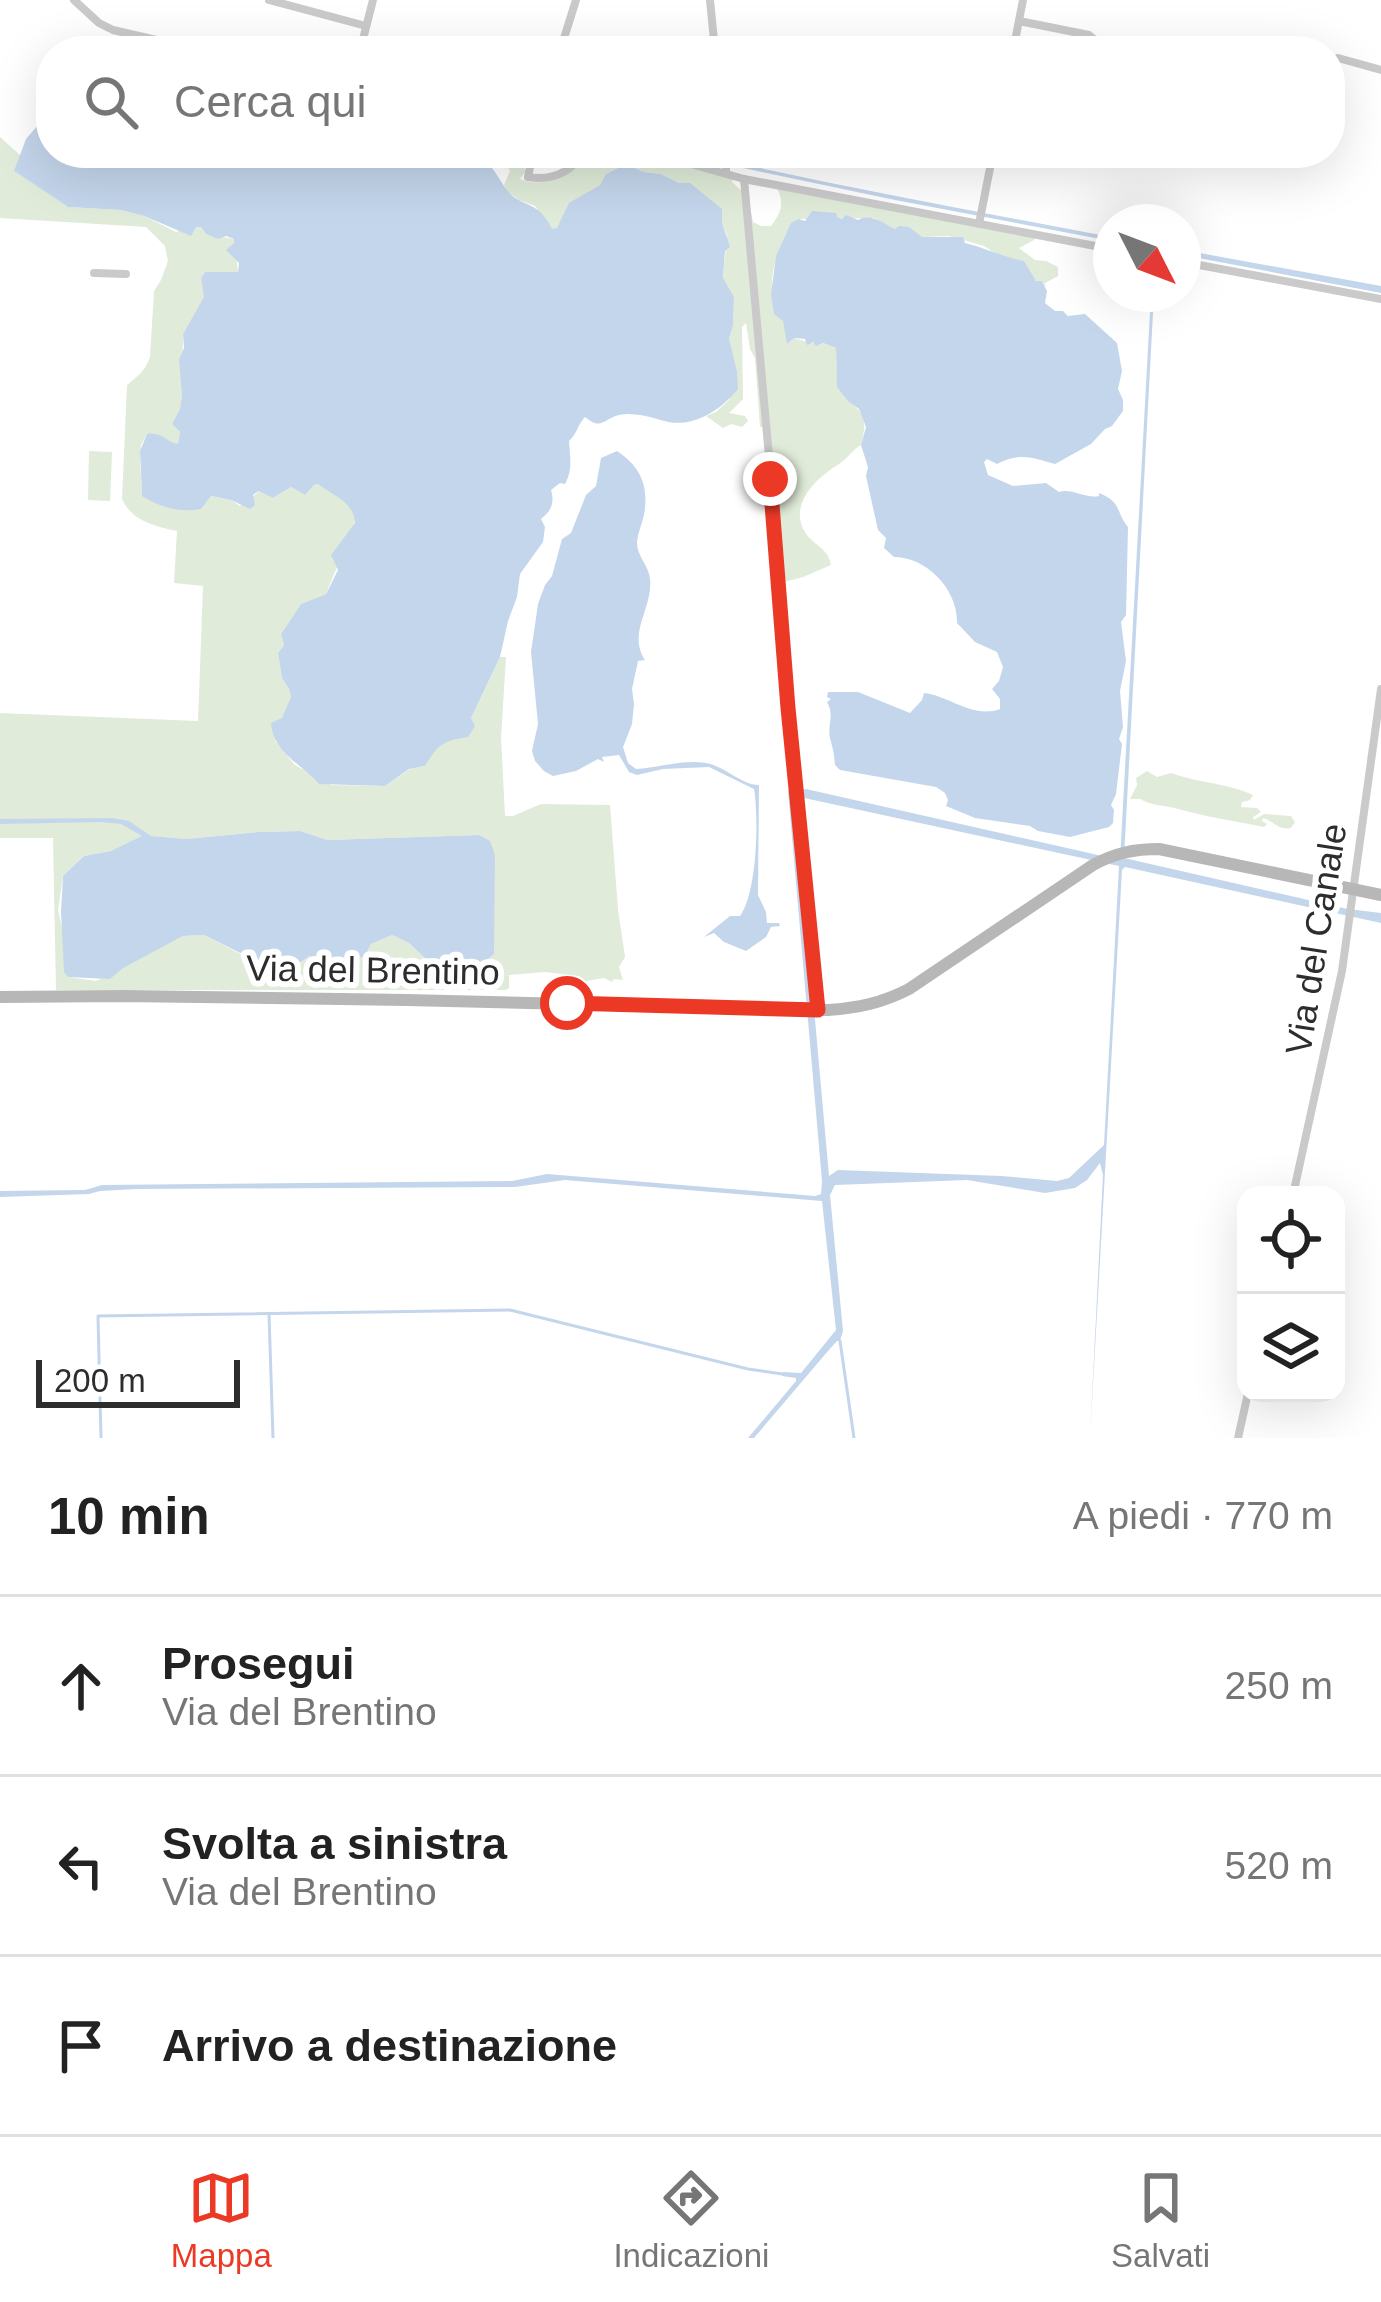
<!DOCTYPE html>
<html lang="it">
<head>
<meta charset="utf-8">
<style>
	:root { --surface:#fff; --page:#f2f2f2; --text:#222; --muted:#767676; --line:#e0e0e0; --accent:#ec3926 }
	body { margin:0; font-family:Arial,sans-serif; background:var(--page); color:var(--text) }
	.controls { position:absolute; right:36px; bottom:36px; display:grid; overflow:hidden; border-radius:24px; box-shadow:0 12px 48px #0002 }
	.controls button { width:108px; height:108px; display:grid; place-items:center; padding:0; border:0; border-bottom:3px solid var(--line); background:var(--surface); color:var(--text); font:60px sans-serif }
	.compass { position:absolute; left:1093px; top:204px; width:108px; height:108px; border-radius:50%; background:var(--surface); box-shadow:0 12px 48px #0002; rotate:132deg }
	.scale { position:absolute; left:36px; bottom:30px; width:204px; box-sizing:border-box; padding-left:12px; border:6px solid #2d2d2d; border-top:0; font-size:33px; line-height:42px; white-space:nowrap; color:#2d2d2d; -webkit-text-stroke:9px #fff; paint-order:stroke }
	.stop { position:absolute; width:36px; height:36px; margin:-27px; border:9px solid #ec3926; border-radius:50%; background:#fff }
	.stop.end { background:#ec3926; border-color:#fff; box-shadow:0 3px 12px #0008 }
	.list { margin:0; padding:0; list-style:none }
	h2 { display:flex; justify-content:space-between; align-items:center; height:156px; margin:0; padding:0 48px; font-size:51px }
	h2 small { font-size:39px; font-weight:400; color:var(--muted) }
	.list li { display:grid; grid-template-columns:78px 1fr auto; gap:36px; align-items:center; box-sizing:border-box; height:180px; padding:0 48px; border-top:3px solid var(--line) }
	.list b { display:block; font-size:45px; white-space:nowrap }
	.list p { margin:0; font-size:39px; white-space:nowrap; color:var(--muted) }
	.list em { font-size:39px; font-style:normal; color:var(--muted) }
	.icon { flex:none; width:66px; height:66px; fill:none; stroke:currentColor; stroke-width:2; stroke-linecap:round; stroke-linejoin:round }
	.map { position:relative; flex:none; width:1381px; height:1438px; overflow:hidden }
	.search { position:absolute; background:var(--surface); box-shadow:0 12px 48px #0002; left:36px; right:36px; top:36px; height:132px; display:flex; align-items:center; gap:30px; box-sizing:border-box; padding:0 42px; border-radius:48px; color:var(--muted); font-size:45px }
	.sheet { height:696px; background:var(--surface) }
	nav { display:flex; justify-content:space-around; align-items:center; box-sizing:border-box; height:168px; border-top:3px solid var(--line); background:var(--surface); font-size:33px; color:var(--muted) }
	nav a { display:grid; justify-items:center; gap:6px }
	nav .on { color:var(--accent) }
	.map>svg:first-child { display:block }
	.green { fill:#e0ebd9; fill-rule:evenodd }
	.water { fill:#c4d6ec; fill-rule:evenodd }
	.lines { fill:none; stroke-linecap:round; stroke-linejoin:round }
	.stream { stroke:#c4d6ec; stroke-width:3 }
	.street { stroke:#cacaca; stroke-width:8 }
	.secondary { stroke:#b7b7b7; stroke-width:12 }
	.route { stroke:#ec3926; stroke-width:15 }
	.labels { text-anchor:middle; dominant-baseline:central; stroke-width:12; stroke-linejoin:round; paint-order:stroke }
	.street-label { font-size:36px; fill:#2d2d2d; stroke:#fff }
</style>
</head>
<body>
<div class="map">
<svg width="1381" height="1438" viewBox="0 0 1381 1438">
	<rect width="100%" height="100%" fill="#fff"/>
	<g class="green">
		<path d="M0,137L21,156L14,171L68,207L121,210L144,216L176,232L195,226L201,227L206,234L234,239L238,272H205L201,278L205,297L183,334L182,394L180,410L172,424L180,432L178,445C166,442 160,436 147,434L141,445L140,462L142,495L205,500L210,496L231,500L240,506L260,491L273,498L291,487L305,495L314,485L319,484L347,502L356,517C350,545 335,568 326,594L301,604L281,634L284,645L278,653L282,678L289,689L291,697L275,741L295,765L331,785L385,786L410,769L425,766L431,754L471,718L500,657H506L501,737L505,816H513L541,804L610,805L618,909L625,957L619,967L623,980L614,979L612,982L604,978L586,981L579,976L545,972L509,975V988L506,990H56L53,838H0V713L198,721L203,586L174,583L177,531C154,526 132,521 122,499L127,385C137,377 146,370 150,357L154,291L161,280L168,261L165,246L146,227L0,218ZM300,831L326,840L479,835L494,855V954L426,959L409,943L392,935L371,944L363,957H347L334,963L311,956L294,967L252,960L204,935L183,936L96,981L68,977L63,953L65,941L58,910L63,876L84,856L111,851L145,836L186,839L258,832Z"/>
		<path d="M508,153H521L520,161L526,171L520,179C546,190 576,173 591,153H649L734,175L732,182L748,197L753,222L761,226H771C783,210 784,203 776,185L1036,235L1034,240L1019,248L1035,260L1046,261L1058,267V276L1045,283L1046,287L1042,281H1037L984,246L949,236L921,237L895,229L874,218L799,219C782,235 770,267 772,291C772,302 777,309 782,319C785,325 785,331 791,336C798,341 811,341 819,345L822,343L836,348C837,361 835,374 840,386C852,414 872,404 861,445C852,450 848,458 839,464C816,478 786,506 807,535C816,547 828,548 831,565L803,577L780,583L764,427H760L755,358L750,349L746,323L742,327L743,399L729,413L745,416L748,421L742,427L731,424L723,428L706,416L716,412L729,400L737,371L729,338L733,326L734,298L723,279L727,235L722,222L679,183L661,174L644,172L626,164L606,174L600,185L590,191L557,229L552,230L535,206L519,200L508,192L504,185L510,171L507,166L511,158Z"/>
		<polygon points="89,451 112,452 110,501 88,500"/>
		<path d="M1147,771L1157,777L1171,773C1198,783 1228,783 1253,795L1250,800L1242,802L1241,807L1257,808L1261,812L1253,817L1254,820L1264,814L1291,816L1295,822L1291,828C1278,831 1273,820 1263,818L1262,821L1267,824L1264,827C1234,821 1207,817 1178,809C1165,805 1152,806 1140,799H1130L1137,785L1136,778Z"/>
	</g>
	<g class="water">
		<path d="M51,110V153H473C492,162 496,175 507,190C522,209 538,199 552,229L557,228L569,203L600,185L606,174L626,164L644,172L661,174L679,183H690L722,209V222L730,247L725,251L723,278L734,297L733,326L729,338L737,371L738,389C721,410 693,429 664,421C650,417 633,412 619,415C603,419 602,431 585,417C578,424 577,434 569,441C570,458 573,469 565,484L560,483L551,490C555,503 551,511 541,519L545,527L543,542L520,574L517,597L508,621L500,657L471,718L475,726L468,737C442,741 439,744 425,766L409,769L385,786L319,784C302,764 273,753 271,723L282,718L291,697L289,689L282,678L278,653L284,645L281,634L301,604L326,594L338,570L331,555L355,523C354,502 334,496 318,484L314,485L305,495L291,487L273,498L259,491L253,495L255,505L250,509L231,500L211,496L201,509C180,513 160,507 142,496L140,451L147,434C161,431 166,442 178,444L180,432L172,424L180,409L182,394L179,360L184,348L183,334L204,297L201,278L205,272H238L239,263L226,250L234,243V239L226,236L218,239L206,234L201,227H196L191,236L144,216L121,210L68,207L14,171L26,139Z"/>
		<path d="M728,153L733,162C858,190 985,213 1111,237V241L895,200L729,165Z"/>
		<path d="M812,211L836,213L837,217L842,219L846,215L858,220C871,213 883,223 895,229L899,226L909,227L922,237H963L965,243C986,248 1002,257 1024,261L1036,281H1042L1047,291L1045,303L1055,311H1063L1068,316L1085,314L1117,343L1122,371L1118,389L1123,400V411L1112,426L1105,429L1091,444L1055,464C1033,458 1020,452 997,464L987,459L984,462L988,475L1013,486L1046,483L1059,492C1072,488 1085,499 1099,496V493C1122,502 1115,511 1128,527L1126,615L1121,622L1126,661L1120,691L1123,727L1119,739L1122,744L1116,794L1111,805L1114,810L1113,823L1109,827L1070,837L1038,831L1030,826L975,818L946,806L948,800L945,793L936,787L840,770L835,765C834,752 833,750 830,738C827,724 835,716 827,702L831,699L827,697L828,692H858L910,713L922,700L924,693C950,696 973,719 1000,709V699L992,689L999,681L1003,667L997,652L975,642L957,623C958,589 926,557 894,557L884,548L886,538L878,530L866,476L868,467L861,445L866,427L859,409L848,401L837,387L836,348L823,343L816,346L813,342L807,345L805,339L794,338L787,344L783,321L774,314L771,294L776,256L791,223L799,219L805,221Z"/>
		<polygon points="1183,250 1381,286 1381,293 1183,255"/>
		<path d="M1151,294H1154L1124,858L1348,909L1381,913V923L1125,867L1122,870L1090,1438L1103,1175L1100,1163L1087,1180L1075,1188L1045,1193L967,1180L835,1185L830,1195L843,1331L840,1341H837L828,1351L754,1438H748L796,1381V1378L782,1376L783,1372L801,1373L836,1330L822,1201L565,1180L515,1187L136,1189L100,1191L89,1194L0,1197V1191L85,1190L102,1185L512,1181L547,1174L815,1196L821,1194L822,1181L788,791L806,789L1120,860ZM795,796L1119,866L1104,1145L1069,1178L1057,1181L1002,1176L838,1170L829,1176Z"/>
		<path d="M617,451C641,467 649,486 644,515C642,524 637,535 637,543C637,556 649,566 650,579C653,609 627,632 645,660L638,661L632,689L634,704L632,724L623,747L628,763L636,769C659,768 682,759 706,763C725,766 741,785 759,785L758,895L766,912L767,923H779L780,926L771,927L766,937L746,951L724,942L714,933L704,937L730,916H740C757,893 759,819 754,789L709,767L663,769L637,775L629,772L619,755L602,757L604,762L598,759L576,771L553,776L544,771L535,761L532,751L538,724L531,652L538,604L545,585L552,576L562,539L571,533L586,495L596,486L601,458Z"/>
		<path d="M112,818L129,821L151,836L186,839L258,832L300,831L327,840L479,835L490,841L495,855L494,954L484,962L464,964L426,959L409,943L392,935L371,944L364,957C343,957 329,966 310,956L294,967L279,972L204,935L183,936L123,968L110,979L68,977L64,972L61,912L63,876L84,856L111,851L142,836L121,824L101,822L0,824V819Z"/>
	</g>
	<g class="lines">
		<g class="stream">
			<polyline points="269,1314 273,1438"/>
			<polyline points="840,1341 854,1438"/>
			<polyline points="101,1438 98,1316 510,1310 748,1369 782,1374"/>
		</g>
		<g class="street">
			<polyline points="74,0 99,23 113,30 204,51"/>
			<polyline points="269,0 366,26"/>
			<polyline points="710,0 715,51"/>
			<polyline points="1019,21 1089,35 1094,39 1093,51"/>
			<polyline points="360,51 373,0"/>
			<polyline points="560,51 576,0"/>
			<polyline points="1013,51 1023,0"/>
			<polyline points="1338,58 1381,70"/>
			<path d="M533,153L528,177C551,181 570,173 584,153"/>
			<polyline points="652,153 744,179 1111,249"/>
			<polyline points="726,172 726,153"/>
			<polyline points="744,179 781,590 788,708 818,1010"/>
			<polyline points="979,224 993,153"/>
			<polyline points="1183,262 1381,299"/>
			<polyline points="94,273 126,274"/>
			<polyline points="1293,1195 1342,971 1381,689"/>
			<polyline points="1238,1438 1248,1393"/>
		</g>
		<path class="secondary" d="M0,997L123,996L407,1000L828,1010C858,1008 882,1003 909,989L1093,865C1115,853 1134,849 1159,849L1381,895"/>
	</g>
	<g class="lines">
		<polyline class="route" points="567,1003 818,1010 788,708 770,479"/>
	</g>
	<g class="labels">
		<g class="street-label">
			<text transform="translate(1316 939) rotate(-81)">Via del Canale</text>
			<text transform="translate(373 970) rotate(1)">Via del Brentino</text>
		</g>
	</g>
</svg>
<div class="controls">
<button><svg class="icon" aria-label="locate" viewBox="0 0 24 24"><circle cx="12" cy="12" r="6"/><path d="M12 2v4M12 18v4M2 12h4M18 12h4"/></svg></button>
<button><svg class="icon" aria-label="layers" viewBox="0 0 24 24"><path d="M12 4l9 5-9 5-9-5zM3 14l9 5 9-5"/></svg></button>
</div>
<svg class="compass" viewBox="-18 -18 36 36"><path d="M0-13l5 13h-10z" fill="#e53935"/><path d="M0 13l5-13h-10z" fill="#767676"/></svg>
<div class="scale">200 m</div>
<div class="stop" style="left:567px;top:1003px"></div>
<div class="stop end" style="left:770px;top:479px"></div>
<div class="search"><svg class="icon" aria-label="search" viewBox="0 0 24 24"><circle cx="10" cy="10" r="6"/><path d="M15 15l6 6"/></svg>Cerca qui</div>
</div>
<section class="sheet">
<h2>10 min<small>A piedi · 770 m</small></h2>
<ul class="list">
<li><svg class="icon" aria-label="ahead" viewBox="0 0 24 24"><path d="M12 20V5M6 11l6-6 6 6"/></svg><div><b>Prosegui</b><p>Via del Brentino</p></div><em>250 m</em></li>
<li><svg class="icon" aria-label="left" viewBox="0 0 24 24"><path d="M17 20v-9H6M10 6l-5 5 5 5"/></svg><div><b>Svolta a sinistra</b><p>Via del Brentino</p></div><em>520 m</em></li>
<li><svg class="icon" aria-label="arrive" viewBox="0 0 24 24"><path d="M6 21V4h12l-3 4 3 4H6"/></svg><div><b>Arrivo a destinazione</b></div></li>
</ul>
</section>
<nav>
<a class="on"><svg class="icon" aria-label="map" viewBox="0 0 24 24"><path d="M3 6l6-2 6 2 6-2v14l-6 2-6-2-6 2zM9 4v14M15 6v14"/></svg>Mappa</a>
<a><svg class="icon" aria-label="directions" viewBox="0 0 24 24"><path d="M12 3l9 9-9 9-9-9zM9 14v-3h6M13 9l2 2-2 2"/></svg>Indicazioni</a>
<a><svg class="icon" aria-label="saved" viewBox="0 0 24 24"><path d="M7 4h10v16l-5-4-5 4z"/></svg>Salvati</a>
</nav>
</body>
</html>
